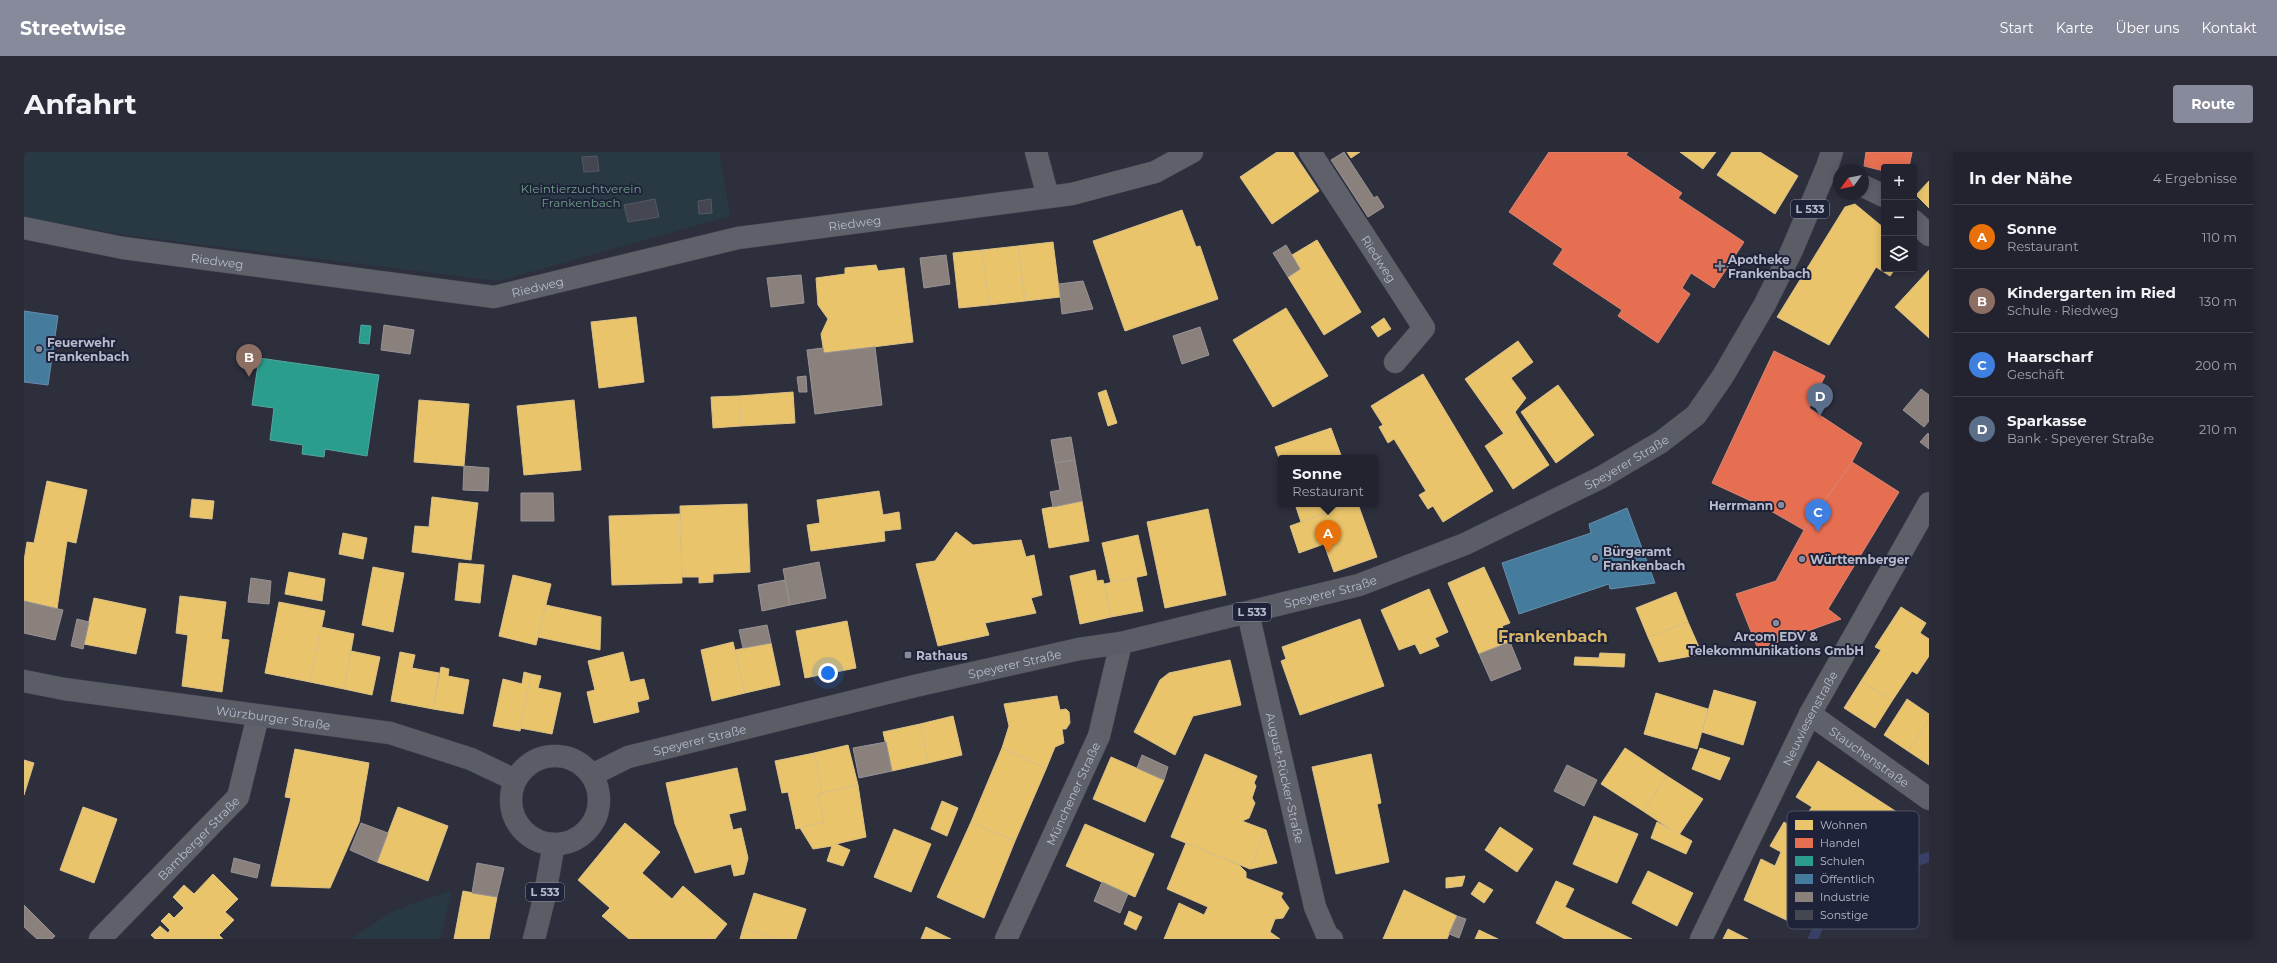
<!DOCTYPE html>
<html lang="de">
<head>
<meta charset="utf-8">
<style>
	:root { --surface:#22232e; --page:#2a2b36; --text:#f1f3f6; --muted:#a2a4aa; --line:#3f404a; --accent:#878a9b }
	body { margin:0; font-family:Montserrat,sans-serif; background:var(--page); color:var(--text) }
	.controls { position:absolute; right:12px; top:12px; display:grid; overflow:hidden; border-radius:4px; box-shadow:0 2px 10px #0003 }
	.controls button { width:36px; height:36px; display:grid; place-items:center; padding:0; border:0; border-bottom:1px solid var(--line); background:var(--surface); color:var(--text); font:20px sans-serif }
	.compass { position:absolute; left:1809px; top:12px; width:36px; height:36px; border-radius:50%; background:var(--surface); box-shadow:0 2px 10px #0003; rotate:237deg }
	.you { position:absolute; left:804px; top:521px; width:14px; height:14px; margin:-10px; border:3px solid #fff; border-radius:50%; background:#1a73e8; box-shadow:0 0 0 6px #1a73e833 }
	.badge { display:grid; place-items:center; width:26px; height:26px; border-radius:50%; background:var(--accent); color:#fff; font-size:13px; font-weight:700 }
	.pin { position:absolute; translate:-50% -33px; filter:drop-shadow(0 1px 2px #0008) }
	.pin::after { content:''; position:absolute; top:21px; width:14px; height:12px; background:inherit; clip-path:polygon(0 0,100% 0,50% 100%) }
	.popup { position:absolute; left:1254px; top:303px; width:100px; height:52px; box-sizing:border-box; display:grid; place-content:center; border-radius:4px; background:var(--surface); filter:drop-shadow(0 1px 3px #0005); font-size:13px; white-space:nowrap; color:var(--muted) }
	.popup b { font-size:15px; color:var(--text) }
	.popup::after { content:''; position:absolute; left:50%; top:100%; margin-left:-8px; border:8px solid transparent; border-top-color:var(--surface) }
	.list { margin:0; padding:0; list-style:none }
	h2 { display:flex; justify-content:space-between; align-items:center; height:52px; margin:0; padding:0 16px; font-size:17px }
	h2 small { font-size:13px; font-weight:400; color:var(--muted) }
	.list li { display:grid; grid-template-columns:26px 1fr auto; gap:12px; align-items:center; box-sizing:border-box; height:64px; padding:0 16px; border-top:1px solid var(--line) }
	.list b { display:block; font-size:15px; white-space:nowrap }
	.list p { margin:0; font-size:13px; white-space:nowrap; color:var(--muted) }
	.list em { font-size:13px; font-style:normal; color:var(--muted) }
	.icon { flex:none; width:22px; height:22px; fill:none; stroke:currentColor; stroke-width:2; stroke-linecap:round; stroke-linejoin:round }
	.map { position:relative; flex:none; width:1905px; height:787px; overflow:hidden; border-radius:4px }
	header { display:flex; align-items:center; gap:24px; box-sizing:border-box; height:56px; padding:0 20px; background:var(--accent); color:#fff }
	header strong { font-size:19px }
	nav { display:flex; gap:22px; margin-inline-start:auto; font-size:14px }
	.intro { display:flex; align-items:center; justify-content:space-between; box-sizing:border-box; height:96px; padding:0 24px }
	h1 { margin:0; font-size:28px }
	.button { padding:10px 18px; border-radius:4px; background:var(--accent); color:#fff; font-size:14px; font-weight:700 }
	main { display:flex; gap:24px; padding:0 24px }
	aside { flex:1; background:var(--surface); border-radius:4px; box-shadow:0 2px 10px #0003 }
	.map>svg:first-child { display:block }
	.green { fill:#293944 }
	.homes { fill:#e9c46a; stroke:#dac188 }
	.shops { fill:#e76f51; stroke:#d98676 }
	.schools { fill:#2a9d8f; stroke:#55a6a2 }
	.public { fill:#457b9d; stroke:#688eab }
	.industry { fill:#8a817c; stroke:#989294 }
	.lines { fill:none; stroke-linecap:round; stroke-linejoin:round }
	.stream { stroke:#394067; stroke-width:10 }
	.building { fill:#444652; stroke:#555865 }
	.minor-casing { stroke:#484a54; stroke-width:23 }
	.major-casing { stroke:#484a57; stroke-width:23 }
	.minor { stroke:#5e606a; stroke-width:22 }
	.major { stroke:#5a5d66; stroke-width:22 }
	.poi-dot { fill:#878a9b; stroke:#1f2339; stroke-width:1.5 }
	.labels { text-anchor:middle; dominant-baseline:central; stroke-width:4; stroke-linejoin:round; paint-order:stroke }
	.shield { fill:#1f2339; stroke:#8a8da1; stroke-width:1 }
	.shield-label { font-size:11px; font-weight:bold; fill:#b8bbcd }
	.park-label { font-size:12px; fill:#6f9e86; stroke:#1f2339 }
	.street-label { font-size:12px; fill:#b8bbcd; stroke:#1f2339 }
	.poi-label { font-size:12px; font-weight:bold; fill:#b8bbcd; stroke:#1f2339; text-anchor:start }
	.district-label { font-size:16px; font-weight:bold; fill:#d9b667; stroke:#1f2339 }
	.key { fill:#1f2339; stroke:#4d5165; stroke-width:1 }
	.key-label { font-size:11px; fill:#b8bbcd }
</style>
</head>
<body>
<header>
<strong>Streetwise</strong>
<nav><a>Start</a><a>Karte</a><a>Über uns</a><a>Kontakt</a></nav>
</header>
<div class="intro"><h1>Anfahrt</h1><a class="button">Route</a></div>
<main>
<div class="map">
<svg width="1905" height="787" viewBox="0 0 1905 787">
	<rect width="100%" height="100%" fill="#2d2f3d"/>
	<g class="green">
		<polygon points="0,0 695,0 706,64 474,129 101,83 0,65"/>
		<polygon points="428,738 416,787 327,787 369,759"/>
	</g>
	<g class="homes">
		<polygon points="1253,0 1269,0 1295,39 1248,72 1216,25"/>
		<polygon points="1323,0 1336,0 1327,6"/>
		<polygon points="1656,0 1692,0 1679,17"/>
		<polygon points="1708,0 1736,0 1774,24 1751,62 1693,23"/>
		<polygon points="1905,29 1905,56 1892,43"/>
		<polygon points="1831,52 1860,76 1860,117 1871,117 1866,124 1852,115 1805,193 1753,165 1821,55"/>
		<polygon points="1158,58 1172,95 1176,94 1194,147 1101,179 1069,89"/>
		<polygon points="1293,88 1337,160 1300,183 1264,125 1276,117 1268,103"/>
		<polygon points="1029,90 1036,145 1001,149 994,94"/>
		<polygon points="994,94 1001,149 965,153 958,98"/>
		<polygon points="958,98 965,153 935,156 929,101"/>
		<polygon points="852,113 854,119 880,116 889,190 800,201 797,182 804,167 794,153 792,126 821,122 821,116"/>
		<polygon points="1905,118 1905,186 1871,155"/>
		<polygon points="1262,156 1304,224 1249,255 1209,188"/>
		<polygon points="612,165 620,230 575,236 567,170"/>
		<polygon points="1360,166 1367,177 1354,185 1347,175"/>
		<polygon points="1494,189 1509,210 1487,226 1502,246 1491,260 1497,270 1480,282 1441,227"/>
		<polygon points="1399,222 1469,339 1419,370 1409,354 1404,357 1395,343 1402,339 1370,287 1364,291 1355,275 1359,273 1347,254"/>
		<polygon points="1534,233 1570,283 1532,311 1497,260"/>
		<polygon points="1082,238 1093,271 1084,274 1074,241"/>
		<polygon points="769,240 771,271 717,274 715,244"/>
		<polygon points="715,244 717,274 689,276 687,245"/>
		<polygon points="395,248 445,252 440,314 390,310"/>
		<polygon points="550,248 557,318 500,323 493,254"/>
		<polygon points="1497,270 1525,313 1489,337 1461,294"/>
		<polygon points="1307,276 1318,306 1257,306 1257,312 1251,295"/>
		<polygon points="23,329 63,338 52,391 43,389 33,457 0,449 0,409 3,390 10,391"/>
		<polygon points="855,339 859,363 875,360 877,377 860,379 861,389 787,399 783,373 796,371 793,348"/>
		<polygon points="408,345 454,351 447,408 388,400 391,374 405,375"/>
		<polygon points="168,347 190,349 188,367 166,365"/>
		<polygon points="1058,349 1065,389 1025,396 1018,357"/>
		<polygon points="723,352 726,420 689,422 689,430 675,431 675,425 658,425 656,354"/>
		<polygon points="1271,352 1328,352 1277,370"/>
		<polygon points="1328,352 1334,352 1353,405 1310,420 1300,392 1275,401 1266,374"/>
		<polygon points="1184,357 1202,443 1141,456 1123,370"/>
		<polygon points="656,362 658,431 588,433 585,364"/>
		<polygon points="932,380 949,393 997,388 1002,405 1010,403 1018,443 1007,446 1012,461 961,471 965,483 914,494 892,412 911,409"/>
		<polygon points="319,381 343,386 339,407 315,402"/>
		<polygon points="1114,383 1123,423 1087,431 1078,391"/>
		<polygon points="435,411 460,413 456,451 431,448"/>
		<polygon points="349,415 380,421 369,480 338,473"/>
		<polygon points="1460,415 1486,471 1478,474 1486,490 1455,502 1424,431"/>
		<polygon points="1071,418 1073,429 1079,428 1087,465 1056,472 1046,424"/>
		<polygon points="265,420 301,427 298,449 261,442"/>
		<polygon points="489,423 527,432 512,493 475,484"/>
		<polygon points="1112,425 1119,459 1087,465 1080,432"/>
		<polygon points="1405,437 1424,480 1411,486 1415,494 1396,502 1391,492 1375,498 1357,458"/>
		<polygon points="1652,440 1664,470 1624,485 1612,456"/>
		<polygon points="156,444 202,450 197,487 205,488 198,540 158,534 164,483 152,481"/>
		<polygon points="70,446 122,457 112,502 60,492"/>
		<polygon points="255,450 301,459 286,530 241,521"/>
		<polygon points="522,453 577,465 576,498 514,485"/>
		<polygon points="1877,455 1902,471 1896,481 1905,487 1905,504 1893,522 1888,519 1868,549 1837,529 1857,498 1851,495"/>
		<polygon points="1336,467 1360,534 1276,563 1257,509 1262,507 1258,495"/>
		<polygon points="823,469 832,516 781,526 772,479"/>
		<polygon points="1664,470 1678,502 1635,510 1624,485"/>
		<polygon points="297,475 330,482 320,537 286,530"/>
		<polygon points="709,490 721,541 688,549 677,498"/>
		<polygon points="747,491 756,533 721,541 711,498"/>
		<polygon points="327,499 356,505 348,543 320,537"/>
		<polygon points="376,500 391,503 388,516 415,521 409,557 367,549"/>
		<polygon points="599,500 606,530 620,527 625,547 613,550 615,560 570,571 563,540 571,538 564,509"/>
		<polygon points="1576,501 1601,502 1600,515 1550,513 1551,505 1575,506"/>
		<polygon points="1206,508 1217,553 1169,564 1151,603 1110,580 1136,528 1145,521"/>
		<polygon points="417,515 425,517 424,524 445,528 439,562 409,557"/>
		<polygon points="500,520 507,522 496,579 469,574 479,527 498,532"/>
		<polygon points="507,522 517,524 514,536 537,541 528,582 496,576"/>
		<polygon points="1837,529 1868,549 1851,576 1820,556"/>
		<polygon points="1690,538 1732,550 1719,593 1678,580"/>
		<polygon points="1632,541 1684,557 1673,597 1620,582"/>
		<polygon points="1033,544 1036,558 1042,557 1045,560 1046,571 1042,577 1038,577 1040,591 1031,595 1022,617 978,596 985,574 980,552"/>
		<polygon points="1883,547 1905,562 1905,567 1884,599 1860,583"/>
		<polygon points="929,564 938,603 904,611 896,572"/>
		<polygon points="1905,567 1905,613 1884,599"/>
		<polygon points="896,572 904,611 868,619 859,580"/>
		<polygon points="824,593 834,633 798,641 790,601"/>
		<polygon points="978,596 1022,617 991,689 947,670"/>
		<polygon points="1601,596 1643,624 1619,659 1577,632"/>
		<polygon points="1676,596 1706,606 1696,628 1668,617"/>
		<polygon points="271,597 345,611 335,670 306,736 247,734 267,646 261,645"/>
		<polygon points="790,601 798,641 794,642 800,670 772,677 764,640 758,641 751,609"/>
		<polygon points="1181,602 1233,624 1230,631 1232,634 1228,646 1231,651 1225,666 1218,669 1242,678 1226,717 1147,685"/>
		<polygon points="1347,602 1357,651 1353,652 1365,710 1312,722 1288,615"/>
		<polygon points="1087,605 1140,628 1121,670 1069,647"/>
		<polygon points="0,608 10,611 0,643"/>
		<polygon points="1794,609 1879,664 1856,698 1832,682 1816,707 1773,677 1788,655 1772,645"/>
		<polygon points="713,616 722,658 705,662 709,678 717,676 724,706 720,722 710,724 707,712 671,721 651,672 642,631"/>
		<polygon points="1643,624 1679,647 1655,683 1619,659"/>
		<polygon points="834,633 842,685 812,692 826,698 819,714 803,709 808,694 789,697 776,676 800,670 794,642"/>
		<polygon points="918,649 934,656 923,684 907,677"/>
		<polygon points="59,655 93,667 70,731 36,718"/>
		<polygon points="374,655 424,674 404,729 353,710"/>
		<polygon points="1570,664 1614,682 1593,731 1549,712"/>
		<polygon points="947,670 991,689 960,766 913,745"/>
		<polygon points="1633,670 1668,689 1662,702 1627,686"/>
		<polygon points="1760,670 1816,707 1775,774 1720,748 1737,707 1751,714 1757,700 1746,694"/>
		<polygon points="601,671 636,700 618,721 648,747 659,734 703,772 691,787 605,787 578,764 586,756 554,728"/>
		<polygon points="1061,672 1130,702 1111,745 1042,714"/>
		<polygon points="1476,675 1509,697 1493,720 1461,698"/>
		<polygon points="870,677 907,692 887,740 850,725"/>
		<polygon points="1242,678 1253,711 1226,717"/>
		<polygon points="1162,691 1215,713 1222,720 1222,726 1259,741 1257,745 1265,756 1259,766 1251,767 1246,780 1256,787 1140,787 1155,751 1180,763 1184,755 1143,737"/>
		<polygon points="1624,719 1669,741 1653,774 1608,751"/>
		<polygon points="189,722 214,747 201,760 210,768 195,783 199,787 131,787 127,783 136,774 144,781 146,778 137,769 145,761 150,766 160,756 149,745 160,733 170,742"/>
		<polygon points="1441,724 1438,734 1422,736 1422,726"/>
		<polygon points="1532,729 1550,737 1541,755 1608,787 1541,787 1512,771"/>
		<polygon points="1455,730 1469,738 1460,751 1447,742"/>
		<polygon points="1380,738 1433,764 1423,787 1359,787"/>
		<polygon points="439,739 473,745 465,787 430,787"/>
		<polygon points="730,741 782,757 772,787 755,787 719,776"/>
		<polygon points="1105,759 1118,765 1112,778 1100,772"/>
		<polygon points="902,775 927,787 897,787"/>
		<polygon points="719,776 755,787 716,787"/>
		<polygon points="1704,777 1724,787 1699,787"/>
		<polygon points="1455,778 1474,787 1451,787"/>
	</g>
	<g class="shops">
		<polygon points="1525,0 1604,0 1602,3 1658,41 1654,46 1720,90 1690,136 1667,121 1658,136 1666,142 1634,191 1594,164 1598,158 1529,112 1539,97 1485,60"/>
		<polygon points="1842,0 1888,0 1885,15 1860,15 1860,19 1840,14"/>
		<polygon points="1750,199 1801,224 1785,256 1838,291 1828,310 1780,378 1740,355 1688,331"/>
		<polygon points="1828,310 1875,340 1804,457 1817,467 1734,497 1712,442 1752,429 1780,378"/>
	</g>
	<g class="schools">
		<polygon points="337,173 347,174 345,192 335,191"/>
		<polygon points="235,206 355,223 343,304 301,297 300,305 278,302 279,293 246,288 250,256 228,253"/>
	</g>
	<g class="public">
		<polygon points="0,159 34,164 24,233 0,230"/>
		<polygon points="1603,356 1631,431 1586,437 1585,432 1495,462 1478,411 1567,381 1565,372"/>
	</g>
	<g class="industry">
		<polygon points="1320,0 1350,46 1353,44 1360,55 1344,65 1307,8"/>
		<polygon points="1262,93 1276,117 1264,125 1249,101"/>
		<polygon points="922,103 926,132 900,136 896,106"/>
		<polygon points="777,123 780,151 747,155 743,126"/>
		<polygon points="1059,129 1069,157 1038,162 1035,132"/>
		<polygon points="360,173 390,178 386,202 357,198"/>
		<polygon points="1176,175 1185,203 1158,212 1149,184"/>
		<polygon points="851,195 858,253 791,262 783,198 799,196 800,201"/>
		<polygon points="782,224 783,240 775,240 773,225"/>
		<polygon points="1897,237 1905,243 1905,269 1900,275 1879,258"/>
		<polygon points="1904,281 1905,283 1905,297 1896,290"/>
		<polygon points="1047,285 1051,308 1031,311 1027,288"/>
		<polygon points="1051,308 1058,349 1029,355 1026,340 1036,338 1031,311"/>
		<polygon points="440,314 465,316 464,339 439,338"/>
		<polygon points="497,341 529,341 530,369 497,369"/>
		<polygon points="795,410 802,446 766,453 759,417"/>
		<polygon points="227,426 247,429 245,452 224,450"/>
		<polygon points="761,428 766,453 738,459 734,433"/>
		<polygon points="0,449 39,458 31,488 0,481"/>
		<polygon points="53,467 65,470 59,497 47,494"/>
		<polygon points="743,473 747,491 719,496 715,478"/>
		<polygon points="1486,490 1497,517 1467,529 1455,502"/>
		<polygon points="862,590 868,619 835,626 829,596"/>
		<polygon points="1118,603 1144,615 1140,628 1113,616"/>
		<polygon points="1543,613 1573,628 1560,654 1530,639"/>
		<polygon points="337,671 364,681 353,710 326,698"/>
		<polygon points="210,706 236,713 233,726 207,720"/>
		<polygon points="453,711 480,716 473,745 448,741"/>
		<polygon points="1078,730 1104,742 1096,761 1070,749"/>
		<polygon points="0,753 31,784 28,787 13,787 0,775"/>
		<polygon points="1433,764 1442,767 1435,786 1425,782"/>
	</g>
	<g class="lines">
		<polyline class="stream" points="1789,787 1810,737 1905,705"/>
	</g>
	<g class="building">
		<polygon points="573,4 575,19 560,20 558,5"/>
		<polygon points="631,47 635,65 604,70 600,53"/>
		<polygon points="687,47 688,61 675,62 674,49"/>
	</g>
	<g class="lines">
		<defs>
			<g id="minor">
				<polyline points="1012,0 1024,45"/>
				<path id="s1" d="M1286,0L1400,176L1371,210"/>
				<polyline points="1839,34 1860,44"/>
				<polyline points="1890,69 1905,83"/>
				<path id="s2" d="M0,76L99,96L470,145L714,86L1048,42L1131,20L1168,0"/>
				<path id="s3" d="M1224,461L1291,755L1303,783L1308,787"/>
				<path id="s4" d="M1786,562L1905,647"/>
				<path id="s5" d="M76,787L214,645L234,564"/>
				<path id="s6" d="M982,787L1075,584L1097,491"/>
				<path id="s7" d="M1677,787L1786,562L1905,351"/>
			</g>
			<g id="major">
				<path id="s8" d="M0,529L40,537L366,581L447,607L491,628"/>
				<circle cx="531" cy="648" r="44"/>
				<path id="s9" d="M568,623L604,605L637,597L891,534L1055,497L1097,491L1335,433L1441,392L1576,326L1637,290L1672,263L1699,224L1741,152L1768,98L1803,15L1808,0"/>
				<polyline points="510,787 520,747 530,692"/>
			</g>
		</defs>
		<use href="#minor" class="minor-casing"/>
		<use href="#major" class="major-casing"/>
		<use href="#minor" class="minor"/>
		<use href="#major" class="major"/>
	</g>
	<g class="poi-dot">
		<path d="M1694 108h4v4h4v4h-4v4h-4v-4h-4v-4h4z"/>
		<circle cx="15" cy="197" r="4"/>
		<circle cx="1757" cy="353" r="4"/>
		<circle cx="1571" cy="406" r="4"/>
		<circle cx="1778" cy="407" r="4"/>
		<circle cx="1752" cy="471" r="4"/>
		<rect x="880" y="499" width="8" height="8" rx="2"/>
	</g>
	<g class="labels">
		<g class="shield">
			<rect x="1767" y="48" width="38" height="18" rx="3"/>
			<rect x="1209" y="451" width="38" height="18" rx="3"/>
			<rect x="502" y="731" width="38" height="18" rx="3"/>
		</g>
		<g class="shield-label">
			<text x="1786" y="57">L 533</text>
			<text x="1228" y="460">L 533</text>
			<text x="521" y="740">L 533</text>
		</g>
		<g class="park-label">
			<text x="557" y="36">Kleintierzuchtverein<tspan x="557" dy="14">Frankenbach</tspan></text>
		</g>
		<g class="street-label">
			<text stroke="none"><textPath href="#s2" startOffset="844">Riedweg</textPath></text>
			<text stroke="none"><textPath href="#s1" startOffset="127">Riedweg</textPath></text>
			<text stroke="none"><textPath href="#s2" startOffset="196">Riedweg</textPath></text>
			<text stroke="none"><textPath href="#s2" startOffset="520">Riedweg</textPath></text>
			<text stroke="none"><textPath href="#s9" startOffset="1086">Speyerer Straße</textPath></text>
			<text stroke="none"><textPath href="#s9" startOffset="762">Speyerer Straße</textPath></text>
			<text stroke="none"><textPath href="#s9" startOffset="438">Speyerer Straße</textPath></text>
			<text stroke="none"><textPath href="#s8" startOffset="252">Würzburger Straße</textPath></text>
			<text stroke="none"><textPath href="#s7" startOffset="246">Neuwiesenstraße</textPath></text>
			<text stroke="none"><textPath href="#s9" startOffset="114">Speyerer Straße</textPath></text>
			<text stroke="none"><textPath href="#s4" startOffset="73">Stauchenstraße</textPath></text>
			<text stroke="none"><textPath href="#s3" startOffset="169">August-Rücker-Straße</textPath></text>
			<text stroke="none"><textPath href="#s6" startOffset="160">Münchener Straße</textPath></text>
			<text stroke="none"><textPath href="#s5" startOffset="141">Bamberger Straße</textPath></text>
		</g>
		<g class="poi-label">
			<text x="1704" y="107">Apotheke<tspan x="1704" dy="14">Frankenbach</tspan></text>
			<text x="23" y="190">Feuerwehr<tspan x="23" dy="14">Frankenbach</tspan></text>
			<text x="1749" y="353" text-anchor="end">Herrmann</text>
			<text x="1579" y="399">Bürgeramt<tspan x="1579" dy="14">Frankenbach</tspan></text>
			<text x="1786" y="407">Württemberger</text>
			<text x="1752" y="484" text-anchor="middle">Arcom EDV &amp;<tspan x="1752" dy="14">Telekommunikations GmbH</tspan></text>
			<text x="892" y="503">Rathaus</text>
		</g>
		<g class="district-label">
			<text x="1529" y="484">Frankenbach</text>
		</g>
	</g>
	<rect x="1763" y="659" width="132" height="118" rx="6" class="key"/>
	<rect x="1771" y="668" width="18" height="10" fill="#e9c46a"/>
	<rect x="1771" y="686" width="18" height="10" fill="#e76f51"/>
	<rect x="1771" y="704" width="18" height="10" fill="#2a9d8f"/>
	<rect x="1771" y="722" width="18" height="10" fill="#457b9d"/>
	<rect x="1771" y="740" width="18" height="10" fill="#8a817c"/>
	<rect x="1771" y="758" width="18" height="10" fill="#444652"/>
	<g class="key-label">
		<text x="1796" y="677">Wohnen</text>
		<text x="1796" y="695">Handel</text>
		<text x="1796" y="713">Schulen</text>
		<text x="1796" y="731">Öffentlich</text>
		<text x="1796" y="749">Industrie</text>
		<text x="1796" y="767">Sonstige</text>
	</g>
</svg>
<div class="controls">
<button>+</button>
<button>−</button>
<button><svg class="icon" aria-label="layers" viewBox="0 0 24 24"><path d="M12 4l9 5-9 5-9-5zM3 14l9 5 9-5"/></svg></button>
</div>
<svg class="compass" viewBox="-18 -18 36 36"><path d="M0-13l5 13h-10z" fill="#e53935"/><path d="M0 13l5-13h-10z" fill="#a2a4aa"/></svg>
<div class="you"></div>
<div class="pin badge" style="left:1304px;top:401px;background:#e8710a">A</div>
<div class="popup"><b>Sonne</b>Restaurant</div>
<div class="pin badge" style="left:225px;top:225px;background:#8d6e63">B</div>
<div class="pin badge" style="left:1794px;top:380px;background:#3f7fe0">C</div>
<div class="pin badge" style="left:1796px;top:264px;background:#5c6f8a">D</div>
</div>
<aside>
<h2>In der Nähe<small>4 Ergebnisse</small></h2>
<ul class="list">
<li><span class="badge" style="background:#e8710a">A</span><div><b>Sonne</b><p>Restaurant</p></div><em>110 m</em></li>
<li><span class="badge" style="background:#8d6e63">B</span><div><b>Kindergarten im Ried</b><p>Schule · Riedweg</p></div><em>130 m</em></li>
<li><span class="badge" style="background:#3f7fe0">C</span><div><b>Haarscharf</b><p>Geschäft</p></div><em>200 m</em></li>
<li><span class="badge" style="background:#5c6f8a">D</span><div><b>Sparkasse</b><p>Bank · Speyerer Straße</p></div><em>210 m</em></li>
</ul>
</aside>
</main>
</body>
</html>
